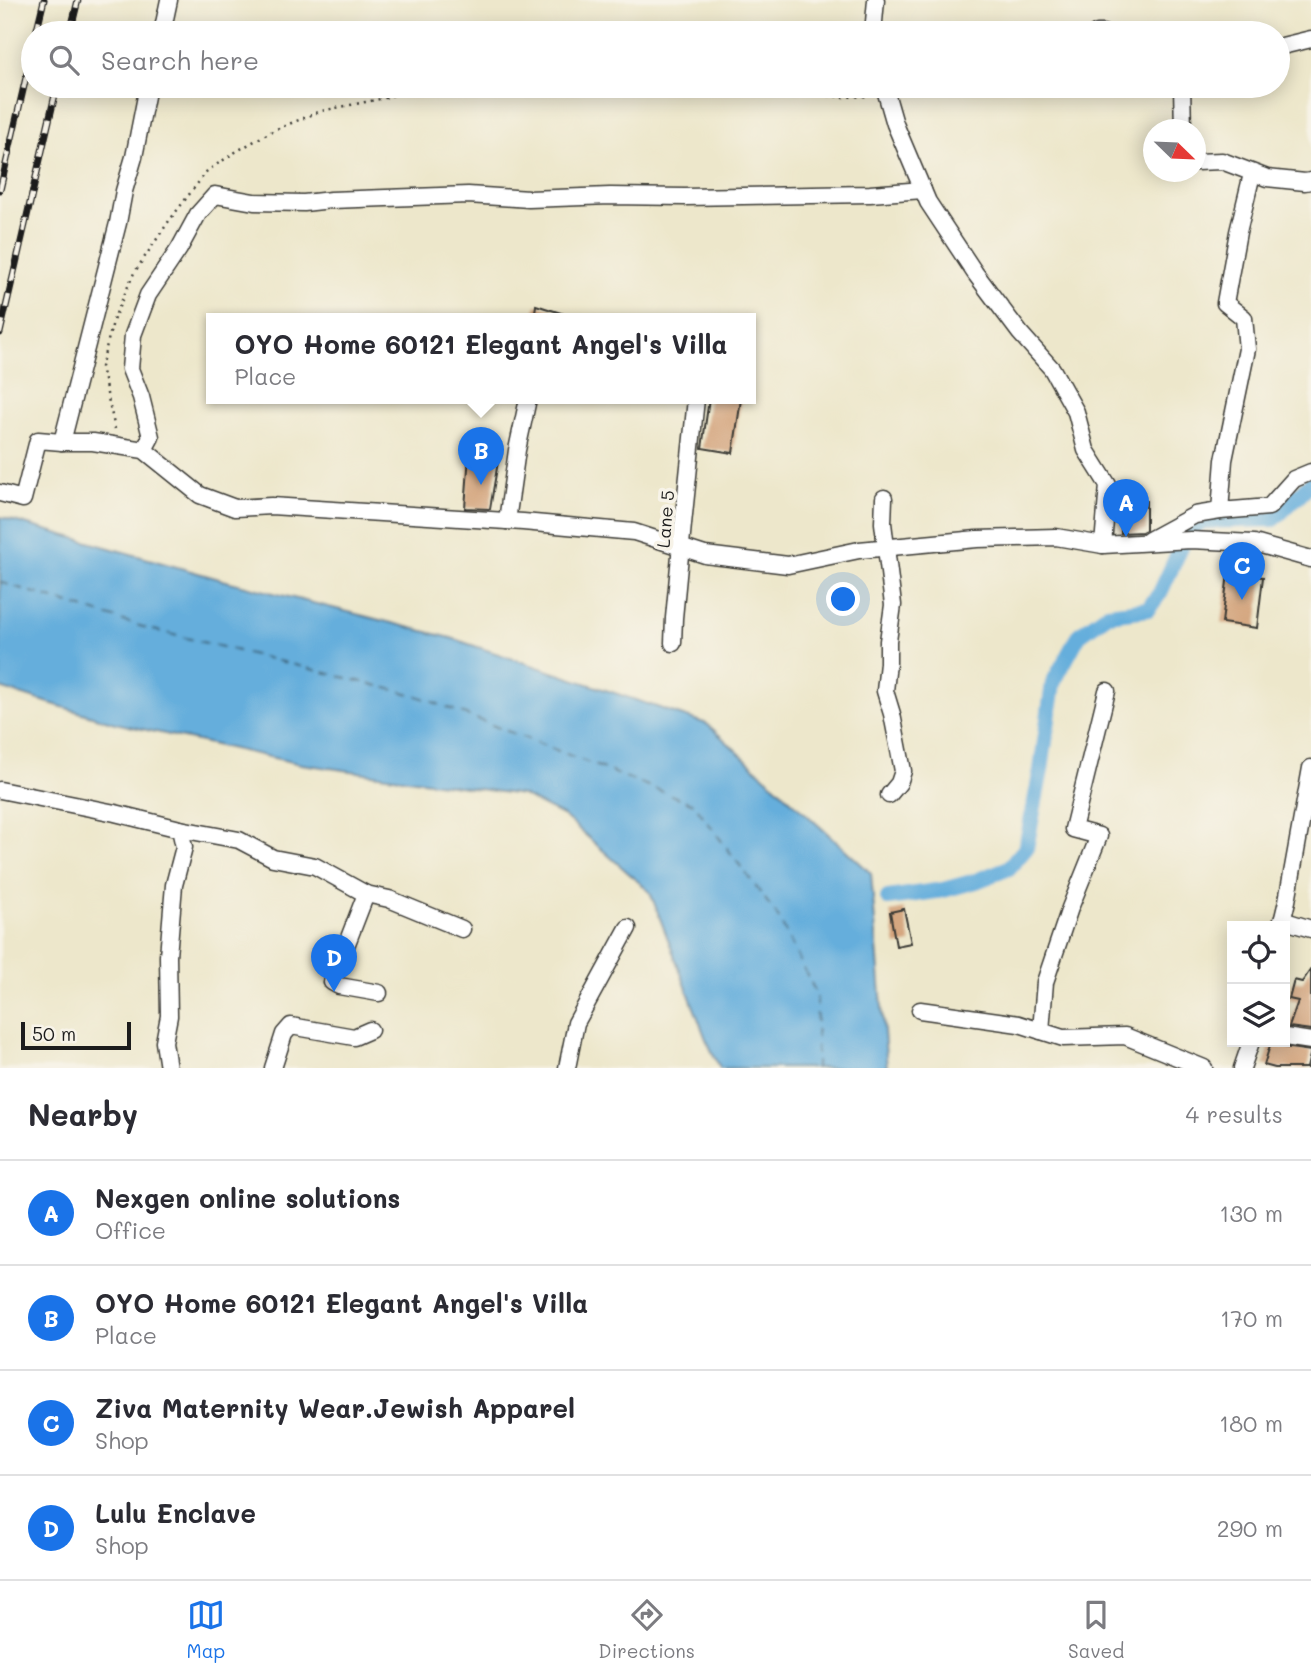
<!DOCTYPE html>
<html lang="en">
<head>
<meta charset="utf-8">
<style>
	:root { --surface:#fff; --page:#f7f7f7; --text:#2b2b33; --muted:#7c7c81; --line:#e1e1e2; --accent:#1a73e8 }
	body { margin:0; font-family:Mali,sans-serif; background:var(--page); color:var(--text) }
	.controls { position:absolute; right:21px; bottom:21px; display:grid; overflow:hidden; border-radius:0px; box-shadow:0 4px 18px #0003 }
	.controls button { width:63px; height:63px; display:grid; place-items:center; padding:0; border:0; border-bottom:2px solid var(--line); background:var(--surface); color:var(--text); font:35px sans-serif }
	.compass { position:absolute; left:1143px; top:119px; width:63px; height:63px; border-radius:50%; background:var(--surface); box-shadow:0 4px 18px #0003; rotate:113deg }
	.scale { position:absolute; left:21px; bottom:18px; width:110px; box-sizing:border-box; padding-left:7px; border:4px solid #1c1c1c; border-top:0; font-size:19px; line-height:24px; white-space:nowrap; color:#1c1c1c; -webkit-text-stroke:5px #f7f3e8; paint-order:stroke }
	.you { position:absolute; left:844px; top:600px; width:24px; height:24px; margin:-18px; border:5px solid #fff; border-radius:50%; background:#1a73e8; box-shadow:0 0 0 10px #1a73e833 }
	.badge { display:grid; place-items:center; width:46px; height:46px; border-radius:50%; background:var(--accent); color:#fff; font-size:23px; font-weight:700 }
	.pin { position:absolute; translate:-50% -58px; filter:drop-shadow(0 2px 4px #0008) }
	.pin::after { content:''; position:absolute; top:37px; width:24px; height:21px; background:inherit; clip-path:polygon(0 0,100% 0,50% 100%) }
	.popup { position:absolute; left:206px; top:313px; width:550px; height:91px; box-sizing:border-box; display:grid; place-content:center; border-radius:0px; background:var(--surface); filter:drop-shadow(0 2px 5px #0005); font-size:23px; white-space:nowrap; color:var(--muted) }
	.popup b { font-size:26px; color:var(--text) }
	.popup::after { content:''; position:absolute; left:50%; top:100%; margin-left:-14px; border:14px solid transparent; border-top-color:var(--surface) }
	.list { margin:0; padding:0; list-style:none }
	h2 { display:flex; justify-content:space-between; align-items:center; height:91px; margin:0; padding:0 28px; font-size:30px }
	h2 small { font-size:23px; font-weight:400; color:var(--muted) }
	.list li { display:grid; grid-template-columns:46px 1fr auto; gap:21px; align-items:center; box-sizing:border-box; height:105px; padding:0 28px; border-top:2px solid var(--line) }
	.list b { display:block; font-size:26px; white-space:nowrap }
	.list p { margin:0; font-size:23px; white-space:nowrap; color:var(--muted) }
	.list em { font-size:23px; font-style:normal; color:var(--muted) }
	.icon { flex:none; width:38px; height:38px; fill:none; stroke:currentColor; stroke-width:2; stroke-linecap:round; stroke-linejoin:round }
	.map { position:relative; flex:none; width:1311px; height:1068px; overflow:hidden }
	.search { position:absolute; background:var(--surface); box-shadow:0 4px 18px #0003; left:21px; right:21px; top:21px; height:77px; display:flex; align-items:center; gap:18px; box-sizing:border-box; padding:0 24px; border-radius:38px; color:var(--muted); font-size:26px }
	.sheet { height:511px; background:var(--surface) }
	nav { display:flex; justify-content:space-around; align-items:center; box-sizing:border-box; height:98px; border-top:2px solid var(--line); background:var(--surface); font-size:19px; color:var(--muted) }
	nav a { display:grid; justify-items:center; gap:4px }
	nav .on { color:var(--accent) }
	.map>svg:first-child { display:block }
	.water { fill:#65aedc; stroke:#40657c; stroke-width:2 }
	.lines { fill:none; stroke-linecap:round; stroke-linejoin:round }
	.canal { stroke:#65aedc; stroke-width:16 }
	.ferry { stroke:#395669; stroke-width:2; stroke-dasharray:9 7; stroke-linecap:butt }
	.building { fill:#d3a37a }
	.minor-casing { stroke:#3b3a36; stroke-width:19 }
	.path { stroke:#3b3a36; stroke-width:2.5; stroke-dasharray:2 5; stroke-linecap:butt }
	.minor { stroke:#fff; stroke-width:16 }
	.rail-casing { stroke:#1c1c1c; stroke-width:7 }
	.rail { stroke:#f7f3e8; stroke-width:4.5; stroke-dasharray:13; stroke-linecap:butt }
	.labels { text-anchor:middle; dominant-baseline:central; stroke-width:7; stroke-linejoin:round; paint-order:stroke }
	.street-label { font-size:18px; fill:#1c1c1c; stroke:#f7f3e8 }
</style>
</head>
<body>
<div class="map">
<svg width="1311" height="1068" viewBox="0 0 1311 1068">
	<rect width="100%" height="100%" fill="#f7f3e8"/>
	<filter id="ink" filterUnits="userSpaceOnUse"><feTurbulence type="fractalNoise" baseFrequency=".0143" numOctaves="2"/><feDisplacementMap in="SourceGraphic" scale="14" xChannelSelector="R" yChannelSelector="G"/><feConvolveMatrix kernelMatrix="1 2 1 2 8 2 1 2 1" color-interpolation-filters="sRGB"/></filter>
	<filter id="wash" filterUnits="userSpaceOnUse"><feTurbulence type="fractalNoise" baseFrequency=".00686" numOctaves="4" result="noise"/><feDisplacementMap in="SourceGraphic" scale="28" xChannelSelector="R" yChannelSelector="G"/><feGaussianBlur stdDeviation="1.57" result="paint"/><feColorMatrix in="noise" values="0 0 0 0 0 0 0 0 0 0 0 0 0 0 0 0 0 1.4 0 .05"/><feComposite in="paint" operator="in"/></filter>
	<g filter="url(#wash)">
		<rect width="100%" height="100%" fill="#ede7cb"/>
		<polygon class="water" points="0,517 230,582 451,638 707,724 871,873 887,1068 720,1068 706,1039 650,892 564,816 522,795 301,764 115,723 0,688"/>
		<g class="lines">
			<polyline class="canal" points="888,898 943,890 976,881 1009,868 1026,848 1041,770 1053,683 1079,635 1108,614 1148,609 1160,593 1188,532 1202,521 1274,519 1311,483"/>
			<polyline class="ferry" points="0,582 146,628 415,695 694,804 777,915 817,995 816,1068"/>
		</g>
		<g id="blocks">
			<g class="building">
				<polygon points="536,305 570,316 569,319 534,319"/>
				<polygon points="709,399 741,399 733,453 702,448"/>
				<polygon points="469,455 499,456 490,509 465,508"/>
				<polygon points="1121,501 1146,501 1146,530 1142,532 1121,533"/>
				<polygon points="1228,573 1263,577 1257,628 1222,623"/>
				<polygon points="904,909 911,943 896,946 890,912"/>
				<polygon points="1311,969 1311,1030 1289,1027 1298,1001 1289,999 1294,980 1302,982"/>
				<polygon points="1271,1042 1283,1047 1311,1051 1307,1068 1275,1068 1264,1065"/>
			</g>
		</g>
	</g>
	<g filter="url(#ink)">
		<use href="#blocks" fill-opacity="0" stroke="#3b3a36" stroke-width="2"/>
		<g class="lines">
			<defs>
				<g id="minor">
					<polyline points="162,33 169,0"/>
					<polyline points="873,33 876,0"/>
					<polyline points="1097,33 1103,33"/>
					<polyline points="1278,47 1311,39"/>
					<polyline points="884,86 895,124 928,202 975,273 1020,333 1052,369 1076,412 1086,450 1108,485 1103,545 1191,540 1254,543 1311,559"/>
					<polyline points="1182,86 1183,130"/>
					<polyline points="1196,162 1222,161 1267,178 1305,182 1311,181"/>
					<polyline points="62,442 118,223 124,191 134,157 148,86"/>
					<polyline points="144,450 151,437 141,397 130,369 133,335 148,295 179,249 198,214 215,195 254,202 304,203 331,200 468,195 529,199 610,196 685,197 870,194 923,190"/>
					<polyline points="0,493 23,499 38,440 62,442 93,442 144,450 200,495 235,508 271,506 523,522 634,532 705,555 788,565 859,550 977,539 1056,537 1103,545"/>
					<polyline points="884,498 883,523 893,605 888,641 888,663 885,691 892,714 903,771 899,783 889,795"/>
					<polyline points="1220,511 1224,460 1247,349 1244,318 1225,303 1238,232 1252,174"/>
					<polyline points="507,521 517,450 528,399"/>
					<polyline points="1149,540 1195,515 1220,511 1269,507 1294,479 1311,472"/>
					<polyline points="673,643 674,618 683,524 696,399"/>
					<polyline points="0,790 115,813 180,829"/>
					<polyline points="366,894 332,982 339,986 379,993"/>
					<polyline points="1282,920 1311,929"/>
					<polyline points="1281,926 1287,901 1311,768"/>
					<polyline points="920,1010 1019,1024 1063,1038 1125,1036 1204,1068"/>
					<polyline points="1041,1031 1045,982 1070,908 1099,836 1073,829 1107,691"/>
					<polyline points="1285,1037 1311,1041"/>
					<polyline points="168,1068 164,1042 169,1016 168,956 174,885 184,847 180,829 239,840 273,858 315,866 366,894 389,899 462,929"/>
					<polyline points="273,1068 284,1034 291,1026 354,1037 370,1030"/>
					<polyline points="567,1068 576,1023 628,928"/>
					<polyline points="1242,1068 1251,1042"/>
				</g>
			</defs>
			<use href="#minor" class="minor-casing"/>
			<g class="path">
				<polyline points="788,86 808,94 843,97 870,96"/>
				<polyline points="115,429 101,367 114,318 134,273 169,221 207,171 237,151 274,130 321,111 390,97 406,86"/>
			</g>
			<use href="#minor" class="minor"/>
			<defs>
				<g id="rail">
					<polyline points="36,33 44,0"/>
					<polyline points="70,33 78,0"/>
					<polyline points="0,190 33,47"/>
					<polyline points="0,333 57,86"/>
				</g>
			</defs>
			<use href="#rail" class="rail-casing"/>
			<use href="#rail" class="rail"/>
		</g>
	</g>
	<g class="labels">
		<g class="street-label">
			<text transform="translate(665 519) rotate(-85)">Lane 5</text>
		</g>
	</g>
</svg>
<div class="controls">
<button><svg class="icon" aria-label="locate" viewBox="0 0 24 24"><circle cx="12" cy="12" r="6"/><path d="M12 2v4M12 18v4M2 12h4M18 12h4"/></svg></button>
<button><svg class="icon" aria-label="layers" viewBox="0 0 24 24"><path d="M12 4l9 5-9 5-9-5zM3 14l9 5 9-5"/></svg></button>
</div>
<svg class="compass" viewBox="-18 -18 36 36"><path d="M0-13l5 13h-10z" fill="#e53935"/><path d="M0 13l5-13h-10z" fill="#7c7c81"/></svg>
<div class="scale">50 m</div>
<div class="you"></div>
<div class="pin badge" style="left:1126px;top:537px">A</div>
<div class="pin badge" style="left:481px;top:485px">B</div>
<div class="popup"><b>OYO Home 60121 Elegant Angel's Villa</b>Place</div>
<div class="pin badge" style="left:1242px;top:600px">C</div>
<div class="pin badge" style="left:334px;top:992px">D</div>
<div class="search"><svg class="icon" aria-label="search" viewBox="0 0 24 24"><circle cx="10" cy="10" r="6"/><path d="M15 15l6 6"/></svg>Search here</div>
</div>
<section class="sheet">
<h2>Nearby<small>4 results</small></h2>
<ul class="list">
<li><span class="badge">A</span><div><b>Nexgen online solutions</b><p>Office</p></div><em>130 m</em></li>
<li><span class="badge">B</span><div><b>OYO Home 60121 Elegant Angel's Villa</b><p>Place</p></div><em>170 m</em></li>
<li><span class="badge">C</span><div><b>Ziva Maternity Wear.Jewish Apparel</b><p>Shop</p></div><em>180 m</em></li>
<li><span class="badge">D</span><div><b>Lulu Enclave</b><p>Shop</p></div><em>290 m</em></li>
</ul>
</section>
<nav>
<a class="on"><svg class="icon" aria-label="map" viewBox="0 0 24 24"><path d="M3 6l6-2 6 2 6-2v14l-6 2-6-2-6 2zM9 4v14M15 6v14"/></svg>Map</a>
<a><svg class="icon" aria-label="directions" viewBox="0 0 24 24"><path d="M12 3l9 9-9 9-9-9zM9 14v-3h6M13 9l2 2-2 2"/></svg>Directions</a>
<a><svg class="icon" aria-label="saved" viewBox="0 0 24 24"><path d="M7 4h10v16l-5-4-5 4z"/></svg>Saved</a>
</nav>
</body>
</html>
